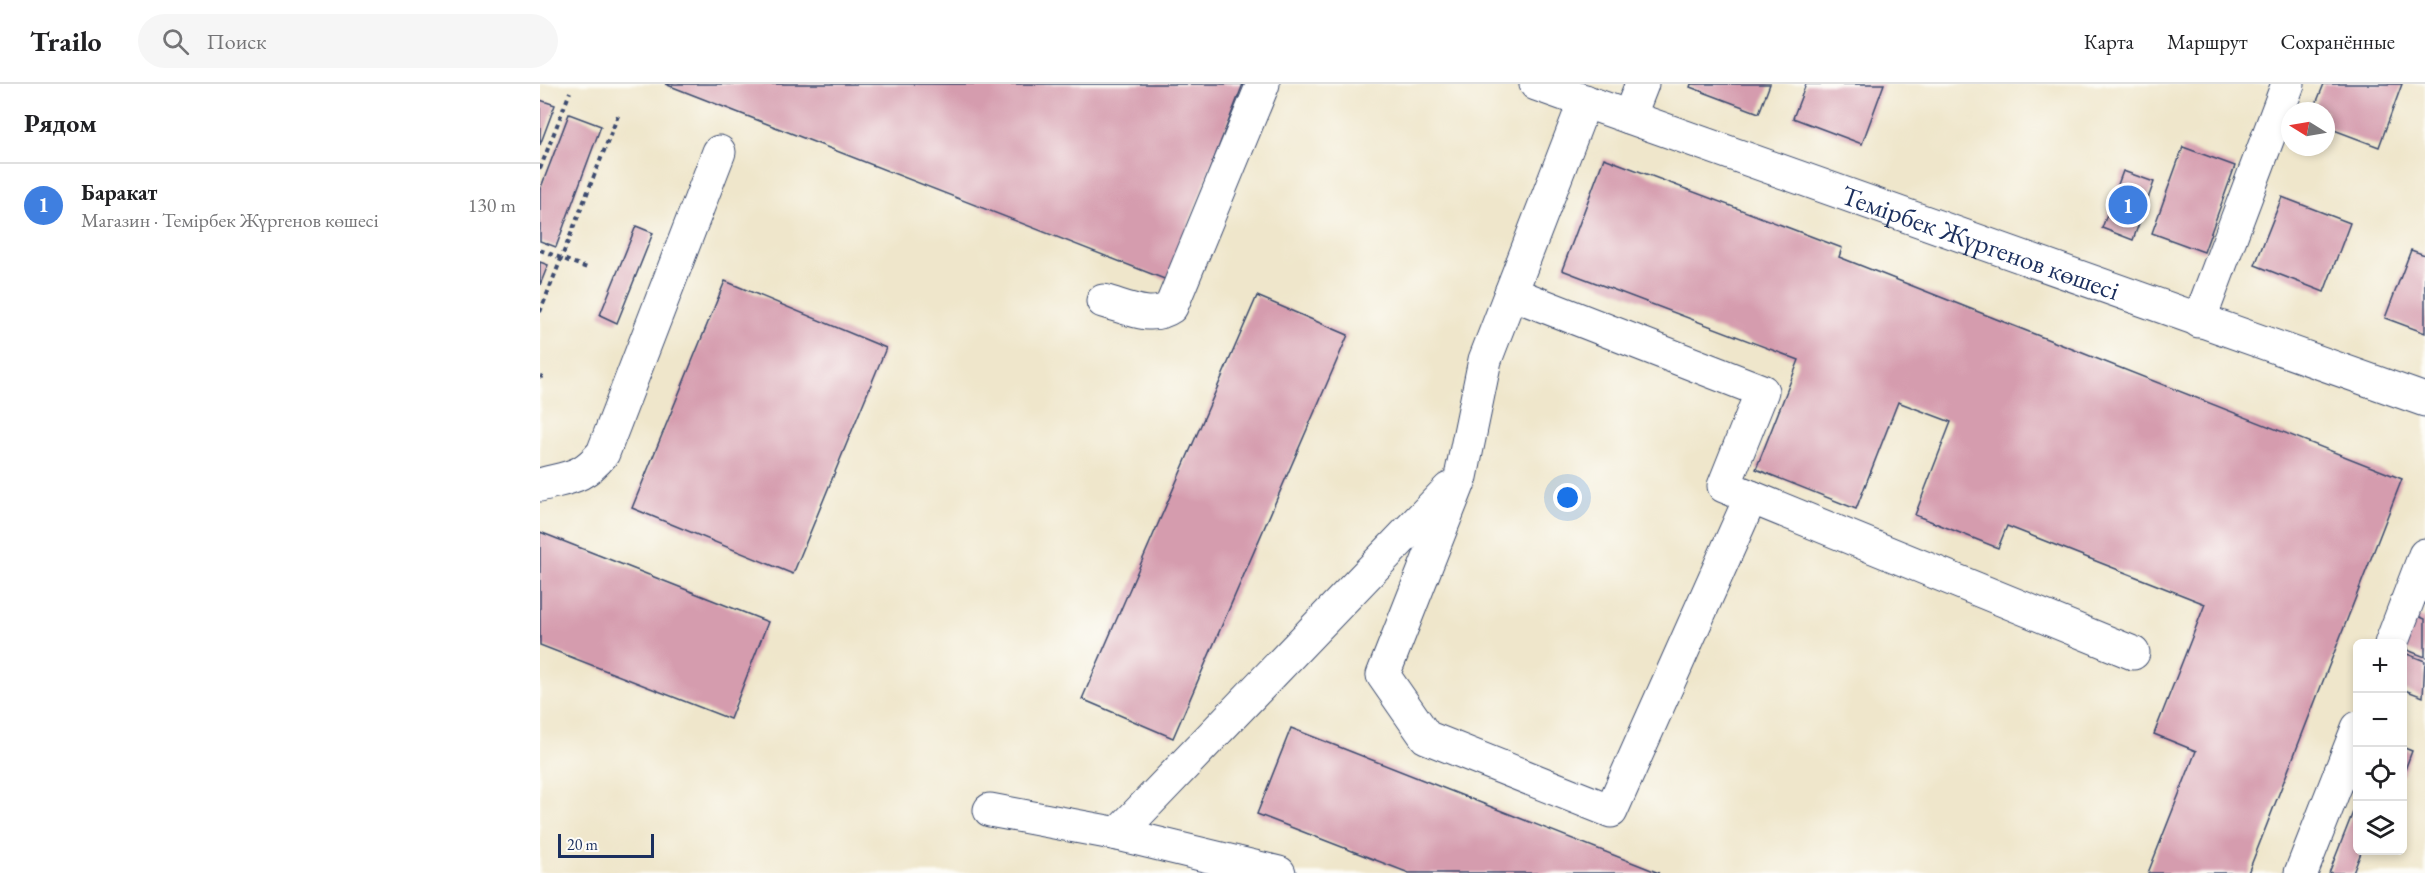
<!DOCTYPE html>
<html lang="ru">
<head>
<meta charset="utf-8">
<style>
	:root { --surface:#fff; --page:#f6f6f6; --text:#202124; --muted:#757577; --line:#e0e0e0; --accent:#111827 }
	body { margin:0; font-family:"EB Garamond",serif; background:var(--page); color:var(--text) }
	.controls { position:absolute; right:18px; bottom:18px; display:grid; overflow:hidden; border-radius:9px; box-shadow:0 3px 9px #0003 }
	.controls button { width:54px; height:54px; display:grid; place-items:center; padding:0; border:0; border-bottom:2px solid var(--line); background:var(--surface); color:var(--text); font:30px sans-serif }
	.compass { position:absolute; left:1741px; top:18px; width:54px; height:54px; border-radius:50%; background:var(--surface); box-shadow:0 3px 9px #0003; rotate:281deg }
	.scale { position:absolute; left:18px; bottom:15px; width:96px; box-sizing:border-box; padding-left:6px; border:3px solid #1b2f5e; border-top:0; font-size:16px; line-height:21px; white-space:nowrap; color:#1b2f5e; -webkit-text-stroke:4px #fdfcf7; paint-order:stroke }
	.you { position:absolute; left:1028px; top:414px; width:21px; height:21px; margin:-15px; border:4px solid #fff; border-radius:50%; background:#1a73e8; box-shadow:0 0 0 9px #1a73e833 }
	.badge { display:grid; place-items:center; width:39px; height:39px; border-radius:50%; background:var(--accent); color:#fff; font-size:20px; font-weight:700 }
	.pin { position:absolute; translate:-50% -50%; border:3px solid #fff; box-shadow:0 2px 6px #0006 }
	.list { margin:0; padding:0; list-style:none }
	h2 { display:flex; justify-content:space-between; align-items:center; height:78px; margin:0; padding:0 24px; font-size:26px }
	h2 small { font-size:20px; font-weight:400; color:var(--muted) }
	.list li { display:grid; grid-template-columns:39px 1fr auto; gap:18px; align-items:center; box-sizing:border-box; height:84px; padding:0 24px; border-top:2px solid var(--line) }
	.list b { display:block; font-size:22px; white-space:nowrap }
	.list p { margin:0; font-size:20px; white-space:nowrap; color:var(--muted) }
	.list em { font-size:20px; font-style:normal; color:var(--muted) }
	.icon { flex:none; width:33px; height:33px; fill:none; stroke:currentColor; stroke-width:2; stroke-linecap:round; stroke-linejoin:round }
	.map { position:relative; flex:none; width:1885px; height:789px; overflow:hidden }
	header { display:flex; align-items:center; gap:36px; box-sizing:border-box; height:84px; padding:0 30px; background:var(--surface); border-bottom:2px solid var(--line) }
	header strong { font-size:28px }
	nav { display:flex; gap:33px; margin-inline-start:auto; font-size:21px }
	.search { width:420px; height:54px; background:var(--page); display:flex; align-items:center; gap:15px; box-sizing:border-box; padding:0 21px; border-radius:33px; color:var(--muted); font-size:22px }
	main { display:flex }
	aside { flex:1; background:var(--surface) }
	.map>svg:first-child { display:block }
	.building { fill:#d59cae }
	.lines { fill:none; stroke-linecap:round; stroke-linejoin:round }
	.minor-casing { stroke:#3b4a6e; stroke-width:35 }
	.path { stroke:#3b4a6e; stroke-width:4; stroke-dasharray:4.5 4.5; stroke-linecap:butt }
	.minor { stroke:#fff; stroke-width:33 }
	.labels { text-anchor:middle; dominant-baseline:central; stroke-width:4.5; stroke-linejoin:round; paint-order:stroke }
	.street-label { font-size:27px; fill:#1b2f5e; stroke:#fdfcf7 }
</style>
</head>
<body>
<header>
<strong>Trailo</strong>
<div class="search"><svg class="icon" aria-label="search" viewBox="0 0 24 24"><circle cx="10" cy="10" r="6"/><path d="M15 15l6 6"/></svg>Поиск</div>
<nav><a>Карта</a><a>Маршрут</a><a>Сохранённые</a></nav>
</header>
<main>
<aside>
<h2>Рядом<small></small></h2>
<ul class="list">
<li><span class="badge" style="background:#3f7fe0">1</span><div><b>Баракат</b><p>Магазин · Темірбек Жүргенов көшесі</p></div><em>130 m</em></li>
</ul>
</aside>
<div class="map">
<svg width="1885" height="789" viewBox="0 0 1885 789">
	<rect width="100%" height="100%" fill="#fdfcf7"/>
	<filter id="ink" filterUnits="userSpaceOnUse"><feTurbulence type="fractalNoise" baseFrequency=".0167" numOctaves="2"/><feDisplacementMap in="SourceGraphic" scale="12" xChannelSelector="R" yChannelSelector="G"/><feConvolveMatrix kernelMatrix="1 2 1 2 8 2 1 2 1" color-interpolation-filters="sRGB"/></filter>
	<filter id="wash" filterUnits="userSpaceOnUse"><feTurbulence type="fractalNoise" baseFrequency=".008" numOctaves="4" result="noise"/><feDisplacementMap in="SourceGraphic" scale="24" xChannelSelector="R" yChannelSelector="G"/><feGaussianBlur stdDeviation="1.35" result="paint"/><feColorMatrix in="noise" values="0 0 0 0 0 0 0 0 0 0 0 0 0 0 0 0 0 1.4 0 .05"/><feComposite in="paint" operator="in"/></filter>
	<g filter="url(#wash)">
		<rect width="100%" height="100%" fill="#efe6cb"/>
		<g id="blocks">
			<g class="building">
				<polygon points="125,0 703,0 627,196"/>
				<polygon points="1151,0 1230,0 1219,29 1150,3"/>
				<polygon points="1266,0 1344,0 1322,60 1253,34"/>
				<polygon points="1784,0 1862,0 1839,63 1786,43 1786,27 1773,27"/>
				<polygon points="0,16 15,21 0,61"/>
				<polygon points="29,30 61,42 16,163 0,157 0,106"/>
				<polygon points="1643,63 1695,82 1664,168 1612,149"/>
				<polygon points="1064,74 1302,164 1299,173 1862,395 1708,789 1608,789 1656,667 1614,650 1665,520 1467,442 1458,464 1375,431 1411,338 1358,318 1316,425 1216,385 1259,276 1022,186"/>
				<polygon points="1583,87 1614,98 1593,156 1562,144"/>
				<polygon points="1742,113 1810,139 1784,208 1715,181"/>
				<polygon points="96,142 113,149 77,239 60,231"/>
				<polygon points="1871,166 1885,171 1885,249 1845,234"/>
				<polygon points="0,178 8,181 0,201"/>
				<polygon points="185,197 346,264 253,490 92,424"/>
				<polygon points="717,212 808,251 633,654 542,615"/>
				<polygon points="0,448 228,538 190,635 0,561"/>
				<polygon points="1873,530 1885,535 1885,573 1862,564"/>
				<polygon points="1862,568 1885,577 1883,613 1862,605"/>
				<polygon points="751,644 1119,789 869,789 717,730"/>
				<polygon points="1862,663 1872,667 1863,691 1862,691"/>
				<polygon points="1817,718 1818,766 1822,766 1813,789 1789,789"/>
			</g>
		</g>
	</g>
	<g filter="url(#ink)">
		<use href="#blocks" fill-opacity="0" stroke="#3b4a6e" stroke-width="1.5"/>
		<g class="lines">
			<defs>
				<g id="minor">
					<path id="s1" d="M996,0L1885,316"/>
					<polyline points="1045,17 945,276 921,393 843,591 886,653 1071,727 1211,413"/>
					<polyline points="1089,33 1102,0"/>
					<polyline points="971,209 1222,307 1184,402 1593,569"/>
					<path d="M563,217C586,223 611,237 631,223L723,0"/>
					<polyline points="1659,237 1748,0"/>
					<path d="M0,401C29,393 43,394 63,369L179,68"/>
					<polyline points="1851,560 1885,471"/>
					<polyline points="450,726 578,750 739,789"/>
					<polyline points="578,750 909,405"/>
					<polyline points="1761,789 1818,644"/>
				</g>
			</defs>
			<use href="#minor" class="minor-casing"/>
			<g class="path">
				<polyline points="0,85 30,8"/>
				<polyline points="0,166 47,184"/>
				<polyline points="0,228 79,29"/>
				<polyline points="0,292 3,293"/>
			</g>
			<use href="#minor" class="minor"/>
		</g>
	</g>
	<g class="labels">
		<g class="street-label">
			<text stroke="none"><textPath href="#s1" startOffset="472">Темірбек Жүргенов көшесі</textPath></text>
		</g>
	</g>
</svg>
<div class="controls">
<button>+</button>
<button>−</button>
<button><svg class="icon" aria-label="locate" viewBox="0 0 24 24"><circle cx="12" cy="12" r="6"/><path d="M12 2v4M12 18v4M2 12h4M18 12h4"/></svg></button>
<button><svg class="icon" aria-label="layers" viewBox="0 0 24 24"><path d="M12 4l9 5-9 5-9-5zM3 14l9 5 9-5"/></svg></button>
</div>
<svg class="compass" viewBox="-18 -18 36 36"><path d="M0-13l5 13h-10z" fill="#e53935"/><path d="M0 13l5-13h-10z" fill="#757577"/></svg>
<div class="scale">20 m</div>
<div class="you"></div>
<div class="pin badge" style="left:1588px;top:121px;background:#3f7fe0">1</div>
</div>
</main>
</body>
</html>
